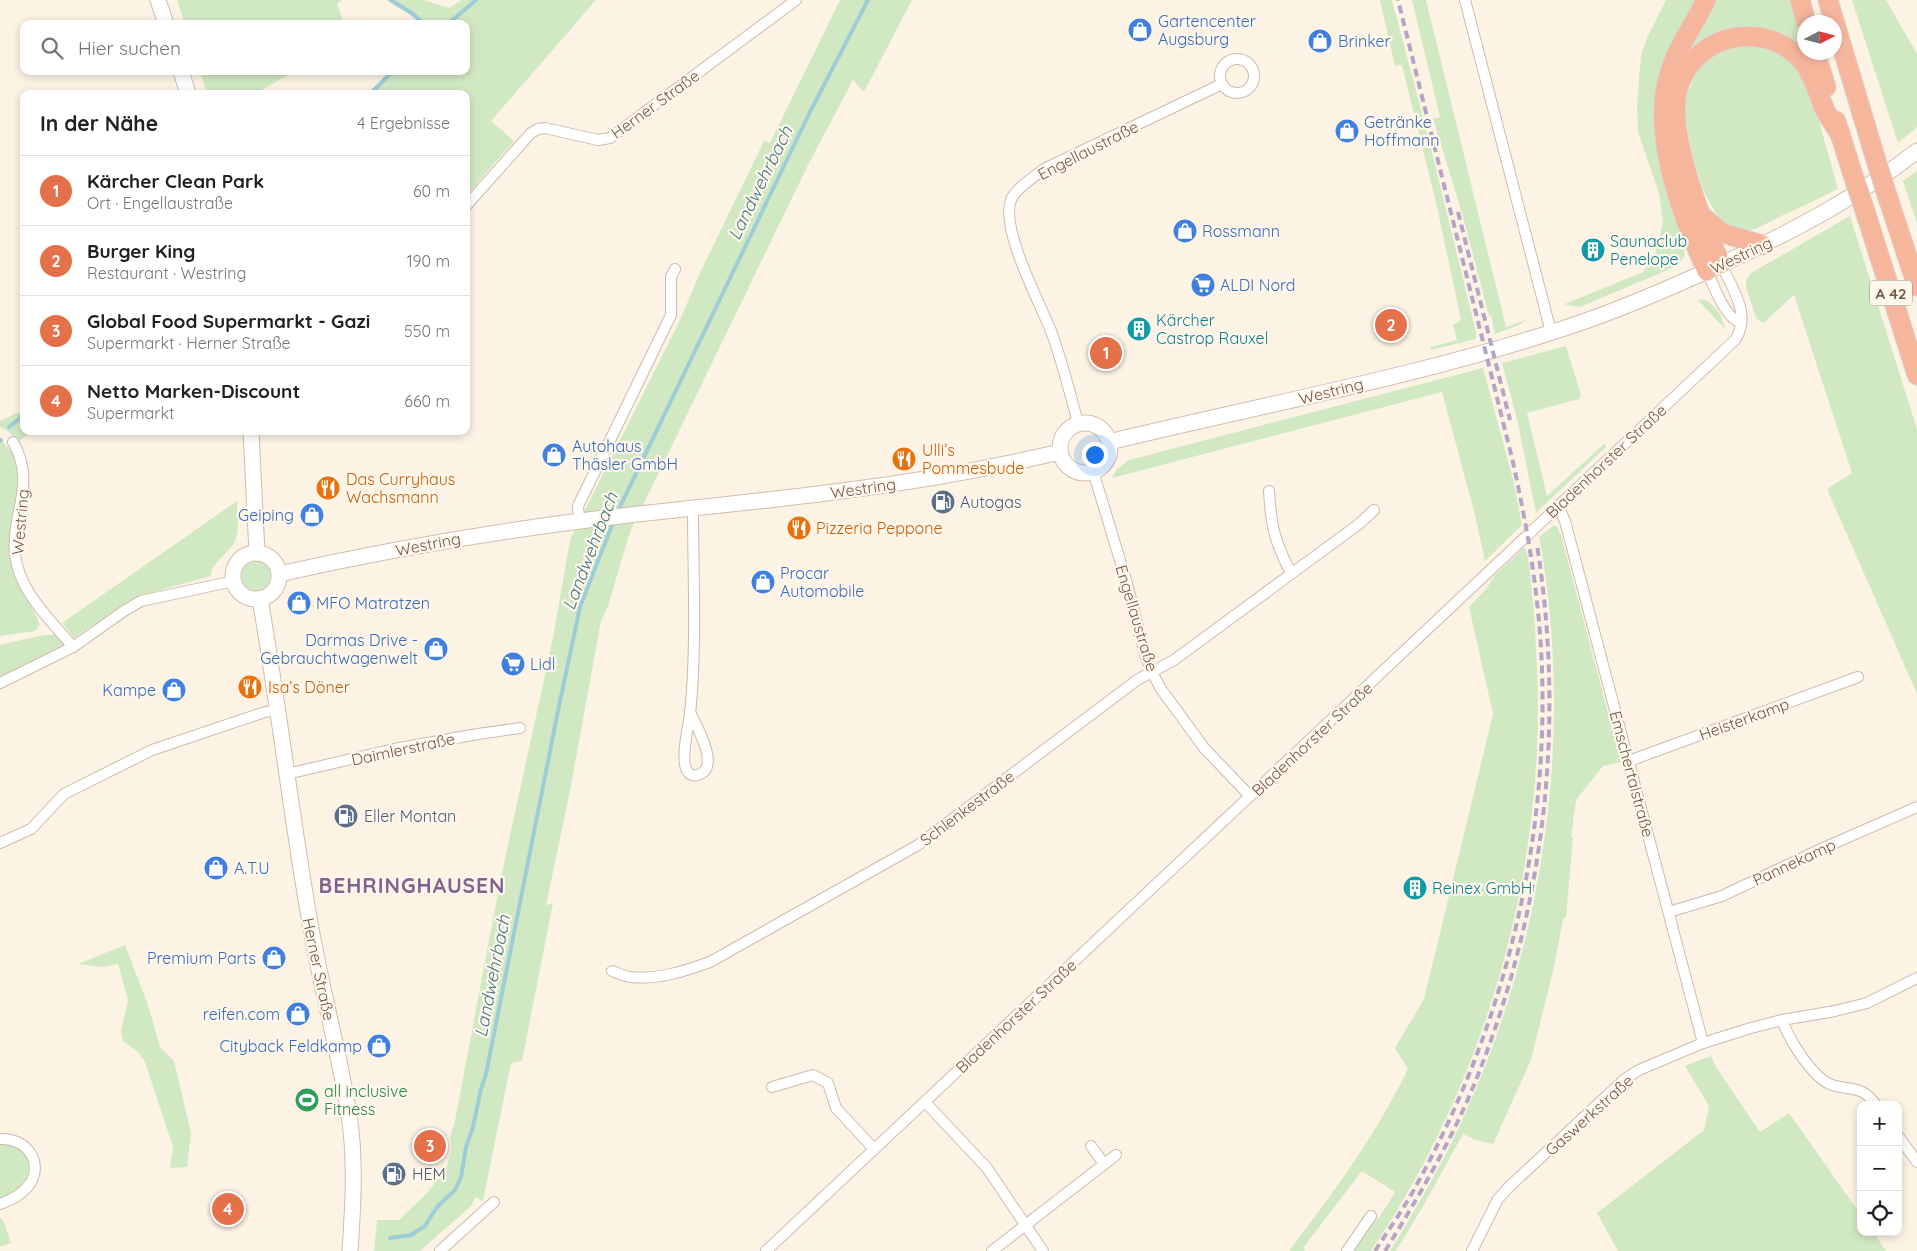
<!DOCTYPE html>
<html lang="de">
<head>
<meta charset="utf-8">
<style>
	:root { --surface:#fff; --page:#f6f6f6; --text:#202124; --muted:#757577; --line:#e0e0e0; --accent:#e5714b }
	body { margin:0; font-family:Quicksand,sans-serif; background:var(--page); color:var(--text) }
	.controls { position:absolute; right:15px; bottom:15px; display:grid; overflow:hidden; border-radius:10px; box-shadow:0 2px 8px #0003 }
	.controls button { width:45px; height:45px; display:grid; place-items:center; padding:0; border:0; border-bottom:1px solid var(--line); background:var(--surface); color:var(--text); font:25px sans-serif }
	.compass { position:absolute; left:1797px; top:15px; width:45px; height:45px; border-radius:50%; background:var(--surface); box-shadow:0 2px 8px #0003; rotate:84deg }
	.you { position:absolute; left:1094px; top:454px; width:18px; height:18px; margin:-12px; border:4px solid #fff; border-radius:50%; background:#1a73e8; box-shadow:0 0 0 8px #1a73e833 }
	.badge { display:grid; place-items:center; width:32px; height:32px; border-radius:50%; background:var(--accent); color:#fff; font-size:16px; font-weight:700 }
	.pin { position:absolute; translate:-50% -50%; border:2px solid #fff; box-shadow:0 1px 5px #0006 }
	.list { margin:0; padding:0; list-style:none }
	h2 { display:flex; justify-content:space-between; align-items:center; height:65px; margin:0; padding:0 20px; font-size:21px }
	h2 small { font-size:16px; font-weight:400; color:var(--muted) }
	.list li { display:grid; grid-template-columns:32px 1fr auto; gap:15px; align-items:center; box-sizing:border-box; height:70px; padding:0 20px; border-top:1px solid var(--line) }
	.list b { display:block; font-size:19px; white-space:nowrap }
	.list p { margin:0; font-size:16px; white-space:nowrap; color:var(--muted) }
	.list em { font-size:16px; font-style:normal; color:var(--muted) }
	.icon { flex:none; width:28px; height:28px; fill:none; stroke:currentColor; stroke-width:2; stroke-linecap:round; stroke-linejoin:round }
	.map { position:relative; flex:none; width:1917px; height:1251px; overflow:hidden }
	.search { position:absolute; background:var(--surface); box-shadow:0 2px 8px #0003; left:20px; top:20px; width:450px; height:55px; display:flex; align-items:center; gap:12px; box-sizing:border-box; padding:0 18px; border-radius:10px; color:var(--muted); font-size:19px }
	.panel { position:absolute; background:var(--surface); box-shadow:0 2px 8px #0003; left:20px; top:90px; width:450px; height:345px; border-radius:10px }
	.map>svg:first-child { display:block }
	.green { fill:#d1e9c3 }
	.lines { fill:none; stroke-linecap:round; stroke-linejoin:round }
	.stream { stroke:#9fcdd7; stroke-width:4 }
	.street-casing { stroke:#cdbbab; stroke-width:12 }
	.secondary-casing { stroke:#d2bdab; stroke-width:17 }
	.highway-casing { stroke:#dbd4d0; stroke-width:21 }
	.street { stroke:#fff; stroke-width:10 }
	.secondary { stroke:#fff; stroke-width:15 }
	.highway { stroke:#f6b69c; stroke-width:19 }
	.rail { stroke:#b6a3c5; stroke-width:4; stroke-dasharray:8 5; stroke-linecap:butt }
	.highway-bridge-casing { stroke:#dbd4d0; stroke-width:21; stroke-linecap:butt }
	.highway-bridge { stroke:#f6b69c; stroke-width:19 }
	.labels { text-anchor:middle; dominant-baseline:central; stroke-width:4.5; stroke-linejoin:round; paint-order:stroke }
	.shield { fill:#fff7eb; stroke:#9e897a; stroke-width:1 }
	.shield-label { font-size:15px; font-weight:bold; fill:#745a4a }
	.shop-label { font-size:16px; fill:#366cbe; stroke:#fff7eb; text-anchor:start }
	.street-label { font-size:16px; fill:#745a4a; stroke:#fff7eb }
	.culture-label { font-size:16px; fill:#0d838f; stroke:#fff7eb; text-anchor:start }
	.food-label { font-size:16px; fill:#c56008; stroke:#fff7eb; text-anchor:start }
	.service-label { font-size:16px; fill:#4e5e75; stroke:#fff7eb; text-anchor:start }
	.leisure-label { font-size:16px; fill:#27864d; stroke:#fff7eb; text-anchor:start }
	.water-label { font-size:18px; font-style:italic; fill:#447a87; stroke:#fff7eb }
	.district-label { font-size:21px; font-weight:bold; letter-spacing:1px; fill:#826291; stroke:#fff7eb }
</style>
</head>
<body>
<div class="map">
<svg width="1917" height="1251" viewBox="0 0 1917 1251">
	<rect width="100%" height="100%" fill="#fcf3e4"/>
	<g class="green">
		<polygon points="177,0 342,0 337,4 344,24 185,24"/>
		<polygon points="386,0 424,0 449,8 462,0 596,0 491,121 514,141 466,196 466,94 403,94 401,90 396,94 368,94 391,71 466,71 466,24 421,24 413,17"/>
		<polygon points="840,0 912,0 864,92 853,80 809,163 630,532 608,606 601,621 569,796 546,905 553,903 522,1061 511,1063 483,1201 475,1197 472,1205 420,1251 374,1251 377,1220 399,1220 428,1192 447,1166 452,1148 450,1136 455,1121 501,877 553,638 570,540 680,320 699,275 764,141 770,143"/>
		<polygon points="1380,0 1392,0 1427,132 1476,332 1476,339 1431,350 1430,347 1457,340 1453,325 1461,320 1437,207 1402,65 1395,66"/>
		<polygon points="1412,0 1426,0 1506,327 1528,319 1519,325 1495,334 1491,316 1489,316 1462,213 1433,119 1440,117"/>
		<path d="M1666,0H1696C1680,35 1658,69 1655,108L1685,241L1684,257L1677,266L1580,307L1566,305L1565,304L1643,272L1654,258L1663,223L1659,193L1638,132L1637,106L1641,55L1647,38Z"/>
		<polygon points="1711,0 1791,0 1804,49 1775,31 1754,27 1738,28 1677,66"/>
		<polygon points="1852,0 1886,0 1917,54 1917,127 1898,143"/>
		<path d="M1732,43L1765,44L1795,64L1810,89L1838,189C1818,199 1799,208 1779,217C1768,222 1756,231 1744,231C1704,232 1683,129 1686,99C1686,95 1689,90 1691,85C1699,64 1712,53 1732,43Z"/>
		<polygon points="200,71 295,71 258,92 207,94"/>
		<polygon points="1917,171 1917,224 1903,181"/>
		<polygon points="1850,216 1917,429 1917,694 1827,489 1852,473 1794,295 1763,323 1756,318 1746,288 1746,280 1751,273"/>
		<path d="M1701,299C1714,301 1723,318 1725,329L1698,300Z"/>
		<polygon points="1566,346 1581,395 1579,399 1527,413 1547,496 1605,443 1606,447 1536,513 1517,419 1502,363"/>
		<polygon points="1483,368 1514,483 1522,525 1485,561 1475,515 1442,392 1112,478 1117,469 1129,460"/>
		<polygon points="24,410 24,431 33,431 17,443 10,433 0,427 0,421"/>
		<path d="M0,439C5,444 11,450 15,456C27,478 6,535 11,563C15,581 33,606 40,625L35,631L0,636Z"/>
		<path d="M237,501C237,513 240,530 235,541C229,554 211,562 211,576L143,595L125,603L74,638L62,623Z"/>
		<path d="M1554,525L1557,527L1561,535L1621,762L1603,766L1576,800L1571,837H1573L1566,917L1563,919L1554,967L1531,1060L1493,1144L1476,1140L1463,1134L1422,1208L1396,1251H1390C1417,1207 1443,1163 1464,1116C1545,940 1575,728 1539,537Z"/>
		<path d="M1525,547C1528,555 1529,564 1530,573C1533,598 1535,623 1536,648C1550,858 1489,1077 1371,1251H1354L1376,1217L1379,1218L1395,1192L1362,1171L1303,1248L1305,1251H1289C1333,1193 1376,1135 1408,1069L1395,1048L1424,999L1493,714L1469,607L1487,588L1495,575Z"/>
		<circle cx="256" cy="577" r="17"/>
		<polygon points="44,635 58,635 62,642 65,644 0,678 0,645"/>
		<polygon points="125,945 148,1005 160,1047 174,1061 191,1133 187,1167 170,1168 173,1147 145,1062 138,1052 123,1041 121,1031 128,1000 118,964 102,967 78,964"/>
		<polygon points="1711,1056 1716,1067 1760,1132 1789,1113 1861,1215 1861,1232 1873,1232 1886,1251 1618,1251 1597,1213 1704,1130 1709,1106 1685,1066"/>
		<path d="M0,1143C45,1150 33,1185 0,1200Z"/>
		<polygon points="0,1217 4,1222 11,1243 0,1247"/>
	</g>
	<g class="lines">
		<g class="stream">
			<polyline points="391,0 413,14 424,24"/>
			<polyline points="448,24 476,0"/>
			<polyline points="370,94 393,71"/>
			<polyline points="9,427 24,415"/>
			<polyline points="0,441 1,440"/>
			<polyline points="618,511 809,114 868,0"/>
			<polyline points="390,1238 411,1235 425,1226 437,1207 455,1190 461,1177 466,1147 473,1127 481,1089 486,1074 559,706 580,607 614,520"/>
		</g>
		<defs>
			<g id="street">
				<polyline points="1465,0 1551,332"/>
				<circle cx="1237" cy="76" r="17"/>
				<polyline points="466,206 531,133 538,129 545,128 598,140 610,138 796,0"/>
				<path d="M1707,271C1714,286 1724,317 1741,323"/>
				<path d="M1078,423C1070,393 1062,361 1051,331C1040,303 1000,229 1011,200C1014,190 1035,176 1044,169L1222,84"/>
				<path d="M13,442C37,484 11,513 15,554C19,592 50,619 73,647"/>
				<polyline points="1093,471 1126,580 1145,654 1152,672 1161,689 1205,749 1250,796"/>
				<path d="M1269,491C1271,526 1275,543 1291,573"/>
				<polyline points="1558,505 1565,521 1703,1043"/>
				<polyline points="579,521 578,506 671,315 671,277 675,269"/>
				<polyline points="0,683 73,647 124,611 141,601 234,581"/>
				<path d="M690,712C696,725 720,766 700,774C696,776 692,776 689,773C679,766 688,727 690,715C697,646 693,576 693,508"/>
				<polyline points="1629,761 1858,677"/>
				<polyline points="287,774 394,749 478,734 520,728"/>
				<polyline points="0,843 31,829 64,794 152,750 262,713 278,709"/>
				<polyline points="1669,912 1722,896 1821,849 1917,807"/>
				<path d="M612,971C618,973 625,977 631,977C658,980 685,971 710,962L918,845L1137,680L1174,660L1359,524L1374,510"/>
				<path d="M1782,1020C1789,1039 1812,1078 1832,1085C1852,1091 1862,1085 1876,1105"/>
				<polyline points="772,1087 813,1075 828,1083 836,1108 874,1149"/>
				<polyline points="925,1102 987,1168 1043,1251"/>
				<polyline points="1898,1136 1917,1162"/>
				<path d="M0,1139C26,1137 45,1163 29,1185C22,1195 11,1200 0,1204"/>
				<polyline points="1091,1146 1104,1164"/>
				<polyline points="440,1251 494,1202"/>
				<path d="M766,1251L1735,340C1752,315 1732,288 1721,264"/>
				<polyline points="992,1251 1116,1155"/>
				<polyline points="1347,1251 1371,1216"/>
				<polyline points="1472,1251 1498,1199 1509,1187 1625,1079 1639,1070 1703,1043 1751,1028 1782,1020 1835,1011 1867,1003 1917,978"/>
			</g>
			<g id="secondary">
				<polyline points="158,0 166,24"/>
				<polyline points="181,71 188,94"/>
				<circle cx="1085" cy="448" r="25"/>
				<polyline points="251,431 257,553"/>
				<path d="M1109,442C1261,405 1416,377 1565,328C1617,311 1668,289 1718,266C1787,234 1857,198 1917,151"/>
				<circle cx="256" cy="576" r="23"/>
				<path d="M279,574C382,551 484,533 588,520C675,509 762,502 849,490C920,481 991,468 1060,452"/>
				<path d="M260,599C279,707 291,815 310,923C321,988 339,1051 349,1115C356,1160 353,1206 350,1251"/>
			</g>
			<g id="highway">
				<path d="M1706,0C1694,25 1676,49 1669,75C1651,135 1682,216 1707,271"/>
				<polyline points="1800,0 1806,22"/>
				<polyline points="1828,0 1875,157"/>
				<polyline points="1815,52 1826,87"/>
				<polyline points="1836,121 1853,175"/>
				<polyline points="1888,198 1917,286"/>
				<polyline points="1865,211 1917,375"/>
				<polyline points="1703,217 1722,233 1763,245"/>
				<path d="M1721,264C1702,223 1671,144 1676,98C1680,66 1708,40 1739,37C1763,34 1787,43 1803,62C1814,76 1818,94 1825,110C1829,118 1835,125 1839,133"/>
			</g>
		</defs>
		<use href="#street" class="street-casing"/>
		<use href="#secondary" class="secondary-casing"/>
		<use href="#highway" class="highway-casing"/>
		<use href="#street" class="street"/>
		<use href="#secondary" class="secondary"/>
		<use href="#highway" class="highway"/>
		<g class="rail">
			<polyline points="1458,212 1510,420"/>
			<path d="M1375,1251C1387,1232 1400,1214 1411,1195C1504,1030 1552,838 1541,648C1537,583 1526,521 1512,458L1398,0"/>
			<path d="M1385,1251C1418,1198 1450,1143 1474,1085C1544,912 1566,729 1537,545"/>
		</g>
		<defs>
			<g id="highway-bridge">
				<polyline points="1875,157 1888,198"/>
				<polyline points="1853,175 1865,211"/>
			</g>
		</defs>
		<use href="#highway-bridge" class="highway-bridge-casing"/>
		<use href="#highway-bridge" class="highway-bridge"/>
	</g>
	<defs>
		<symbol id="shop-disc" viewBox="-11 -11 22 22"><circle r="9.5" fill="#3f7fe0" stroke="#fff7eb"/><path d="M-5-2.5h2.3a2.7 3.5 0 0 1 5.4 0H5L5.5 6h-11ZM-1.5-2.5h3a1.5 2.3 0 0 0-3 0Z" fill="#fff"/></symbol>
		<symbol id="building-disc" viewBox="-11 -11 22 22"><circle r="9.5" fill="#0f9aa8" stroke="#fff7eb"/><path d="M-4-6H4V6H1V3H-1V6H-4ZM-2.5-4.3h1.7v1.8h-1.7ZM.8-4.3h1.7v1.8H.8ZM-2.5-1h1.7V.8h-1.7ZM.8-1h1.7V.8H.8Z" fill="#fff"/></symbol>
		<symbol id="supermarket-disc" viewBox="-11 -11 22 22"><circle r="9.5" fill="#3f7fe0" stroke="#fff7eb"/><path d="M-6-5.5h2.5l.6 2H6L4.5 2H-2.5L-4.4-4H-6ZM-1.5 3.2a1.3 1.3 0 1 0 .1 0ZM3 3.2a1.3 1.3 0 1 0 .1 0Z" fill="#fff"/></symbol>
		<symbol id="restaurant-disc" viewBox="-11 -11 22 22"><circle r="9.5" fill="#e8710a" stroke="#fff7eb"/><path d="M-5-6h1v4h1v-4h1v4h1v-4h1v5L-1.5 .5V6h-2V.5L-5-1ZM5-6V6H3V1.5H1.5Q1.5-4 5-6Z" fill="#fff"/></symbol>
		<symbol id="fuel-disc" viewBox="-11 -11 22 22"><circle r="9.5" fill="#5c6f8a" stroke="#fff7eb"/><path d="M-5.5-6h7V0h2V4h1.3V-2.5L3-4.5l.8-.8L6-3V5H2.5V1h-1V6h-7ZM-4.2-4.7v3.2H.2V-4.7Z" fill="#fff"/></symbol>
		<symbol id="stadium-disc" viewBox="-11 -11 22 22"><circle r="9.5" fill="#2e9e5b" stroke="#fff7eb"/><path d="M0-5a6.5 5 0 1 0 0 10a6.5 5 0 1 0 0-10ZM-3.5-1.8h7v3.6h-7Z" fill="#fff"/></symbol>
	</defs>
	<g fill-rule="evenodd">
		<use href="#shop-disc" x="1126" y="16" width="28" height="28"/>
		<use href="#shop-disc" x="1306" y="27" width="28" height="28"/>
		<use href="#shop-disc" x="1333" y="117" width="28" height="28"/>
		<use href="#shop-disc" x="1171" y="217" width="28" height="28"/>
		<use href="#building-disc" x="1579" y="236" width="28" height="28"/>
		<use href="#supermarket-disc" x="1189" y="271" width="28" height="28"/>
		<use href="#building-disc" x="1125" y="315" width="28" height="28"/>
		<use href="#shop-disc" x="540" y="441" width="28" height="28"/>
		<use href="#restaurant-disc" x="890" y="445" width="28" height="28"/>
		<use href="#restaurant-disc" x="314" y="474" width="28" height="28"/>
		<use href="#fuel-disc" x="929" y="488" width="28" height="28"/>
		<use href="#shop-disc" x="298" y="501" width="28" height="28"/>
		<use href="#restaurant-disc" x="785" y="514" width="28" height="28"/>
		<use href="#shop-disc" x="749" y="568" width="28" height="28"/>
		<use href="#shop-disc" x="285" y="589" width="28" height="28"/>
		<use href="#shop-disc" x="422" y="635" width="28" height="28"/>
		<use href="#supermarket-disc" x="499" y="650" width="28" height="28"/>
		<use href="#restaurant-disc" x="236" y="673" width="28" height="28"/>
		<use href="#shop-disc" x="160" y="676" width="28" height="28"/>
		<use href="#fuel-disc" x="332" y="802" width="28" height="28"/>
		<use href="#shop-disc" x="202" y="854" width="28" height="28"/>
		<use href="#building-disc" x="1401" y="874" width="28" height="28"/>
		<use href="#shop-disc" x="260" y="944" width="28" height="28"/>
		<use href="#shop-disc" x="284" y="1000" width="28" height="28"/>
		<use href="#shop-disc" x="365" y="1032" width="28" height="28"/>
		<use href="#stadium-disc" x="293" y="1086" width="28" height="28"/>
		<use href="#fuel-disc" x="380" y="1160" width="28" height="28"/>
	</g>
	<g class="labels">
		<rect class="shield" x="1870" y="280.5" width="42" height="25" rx="4"/>
		<g class="shield-label">
			<text x="1891" y="293">A 42</text>
		</g>
		<g class="shop-label">
			<text x="1158" y="21">Gartencenter<tspan x="1158" dy="18">Augsburg</tspan></text>
			<text x="1338" y="41">Brinker</text>
			<text x="1364" y="122">Getränke<tspan x="1364" dy="18">Hoffmann</tspan></text>
			<text x="1202" y="231">Rossmann</text>
			<text x="1220" y="285">ALDI Nord</text>
			<text x="572" y="446">Autohaus<tspan x="572" dy="18">Thäsler GmbH</tspan></text>
			<text x="294" y="515" text-anchor="end">Geiping</text>
			<text x="780" y="573">Procar<tspan x="780" dy="18">Automobile</tspan></text>
			<text x="316" y="603">MFO Matratzen</text>
			<text x="418" y="640" text-anchor="end">Darmas Drive -<tspan x="418" dy="18">Gebrauchtwagenwelt</tspan></text>
			<text x="530" y="664">Lidl</text>
			<text x="156" y="690" text-anchor="end">Kampe</text>
			<text x="234" y="868">A.T.U</text>
			<text x="256" y="958" text-anchor="end">Premium Parts</text>
			<text x="280" y="1014" text-anchor="end">reifen.com</text>
			<text x="362" y="1046" text-anchor="end">Cityback Feldkamp</text>
		</g>
		<g class="street-label">
			<text transform="translate(655 104) rotate(-36)">Herner Straße</text>
			<text transform="translate(1088 150) rotate(-27)">Engellaustraße</text>
			<text transform="translate(1741 255) rotate(-25)">Westring</text>
			<text transform="translate(1331 391) rotate(-14)">Westring</text>
			<text transform="translate(1606 461) rotate(-43)">Bladenhorster Straße</text>
			<text transform="translate(863 488) rotate(-8)">Westring</text>
			<text transform="translate(20 522) rotate(-85)">Westring</text>
			<text transform="translate(428 544) rotate(-11)">Westring</text>
			<text transform="translate(1137 618) rotate(73)">Engellaustraße</text>
			<text transform="translate(1744 719) rotate(-20)">Heisterkamp</text>
			<text transform="translate(1312 739) rotate(-43)">Bladenhorster Straße</text>
			<text transform="translate(403 749) rotate(-12)">Daimlerstraße</text>
			<text transform="translate(1632 774) rotate(75)">Emschertalstraße</text>
			<text transform="translate(967 808) rotate(-37)">Schlenkestraße</text>
			<text transform="translate(1794 862) rotate(-25)">Pannekamp</text>
			<text transform="translate(319 969) rotate(78)">Herner Straße</text>
			<text transform="translate(1016 1016) rotate(-43)">Bladenhorster Straße</text>
			<text transform="translate(1589 1115) rotate(-42)">Gaswerkstraße</text>
		</g>
		<g class="culture-label">
			<text x="1610" y="241">Saunaclub<tspan x="1610" dy="18">Penelope</tspan></text>
			<text x="1156" y="320">Kärcher<tspan x="1156" dy="18">Castrop Rauxel</tspan></text>
			<text x="1432" y="888">Reinex GmbH</text>
		</g>
		<g class="food-label">
			<text x="922" y="450">Ulli’s<tspan x="922" dy="18">Pommesbude</tspan></text>
			<text x="346" y="479">Das Curryhaus<tspan x="346" dy="18">Wachsmann</tspan></text>
			<text x="816" y="528">Pizzeria Peppone</text>
			<text x="268" y="687">Isa’s Döner</text>
		</g>
		<g class="service-label">
			<text x="960" y="502">Autogas</text>
			<text x="364" y="816">Eller Montan</text>
			<text x="412" y="1174">HEM</text>
		</g>
		<g class="leisure-label">
			<text x="324" y="1091">all inclusive<tspan x="324" dy="18">Fitness</tspan></text>
		</g>
		<g class="water-label">
			<text transform="translate(760 183) rotate(-64)">Landwehrbach</text>
			<text transform="translate(590 551) rotate(-69)">Landwehrbach</text>
			<text transform="translate(492 976) rotate(-79)">Landwehrbach</text>
		</g>
		<g class="district-label">
			<text x="412" y="885">BEHRINGHAUSEN</text>
		</g>
	</g>
</svg>
<div class="controls">
<button>+</button>
<button>−</button>
<button><svg class="icon" aria-label="locate" viewBox="0 0 24 24"><circle cx="12" cy="12" r="6"/><path d="M12 2v4M12 18v4M2 12h4M18 12h4"/></svg></button>
</div>
<svg class="compass" viewBox="-18 -18 36 36"><path d="M0-13l5 13h-10z" fill="#e53935"/><path d="M0 13l5-13h-10z" fill="#757577"/></svg>
<div class="you"></div>
<div class="pin badge" style="left:1106px;top:353px">1</div>
<div class="pin badge" style="left:1391px;top:325px">2</div>
<div class="pin badge" style="left:430px;top:1146px">3</div>
<div class="pin badge" style="left:228px;top:1209px">4</div>
<div class="search"><svg class="icon" aria-label="search" viewBox="0 0 24 24"><circle cx="10" cy="10" r="6"/><path d="M15 15l6 6"/></svg>Hier suchen</div>
<section class="panel">
<h2>In der Nähe<small>4 Ergebnisse</small></h2>
<ul class="list">
<li><span class="badge">1</span><div><b>Kärcher Clean Park</b><p>Ort · Engellaustraße</p></div><em>60 m</em></li>
<li><span class="badge">2</span><div><b>Burger King</b><p>Restaurant · Westring</p></div><em>190 m</em></li>
<li><span class="badge">3</span><div><b>Global Food Supermarkt - Gazi</b><p>Supermarkt · Herner Straße</p></div><em>550 m</em></li>
<li><span class="badge">4</span><div><b>Netto Marken-Discount</b><p>Supermarkt</p></div><em>660 m</em></li>
</ul>
</section>
</div>
</body>
</html>
